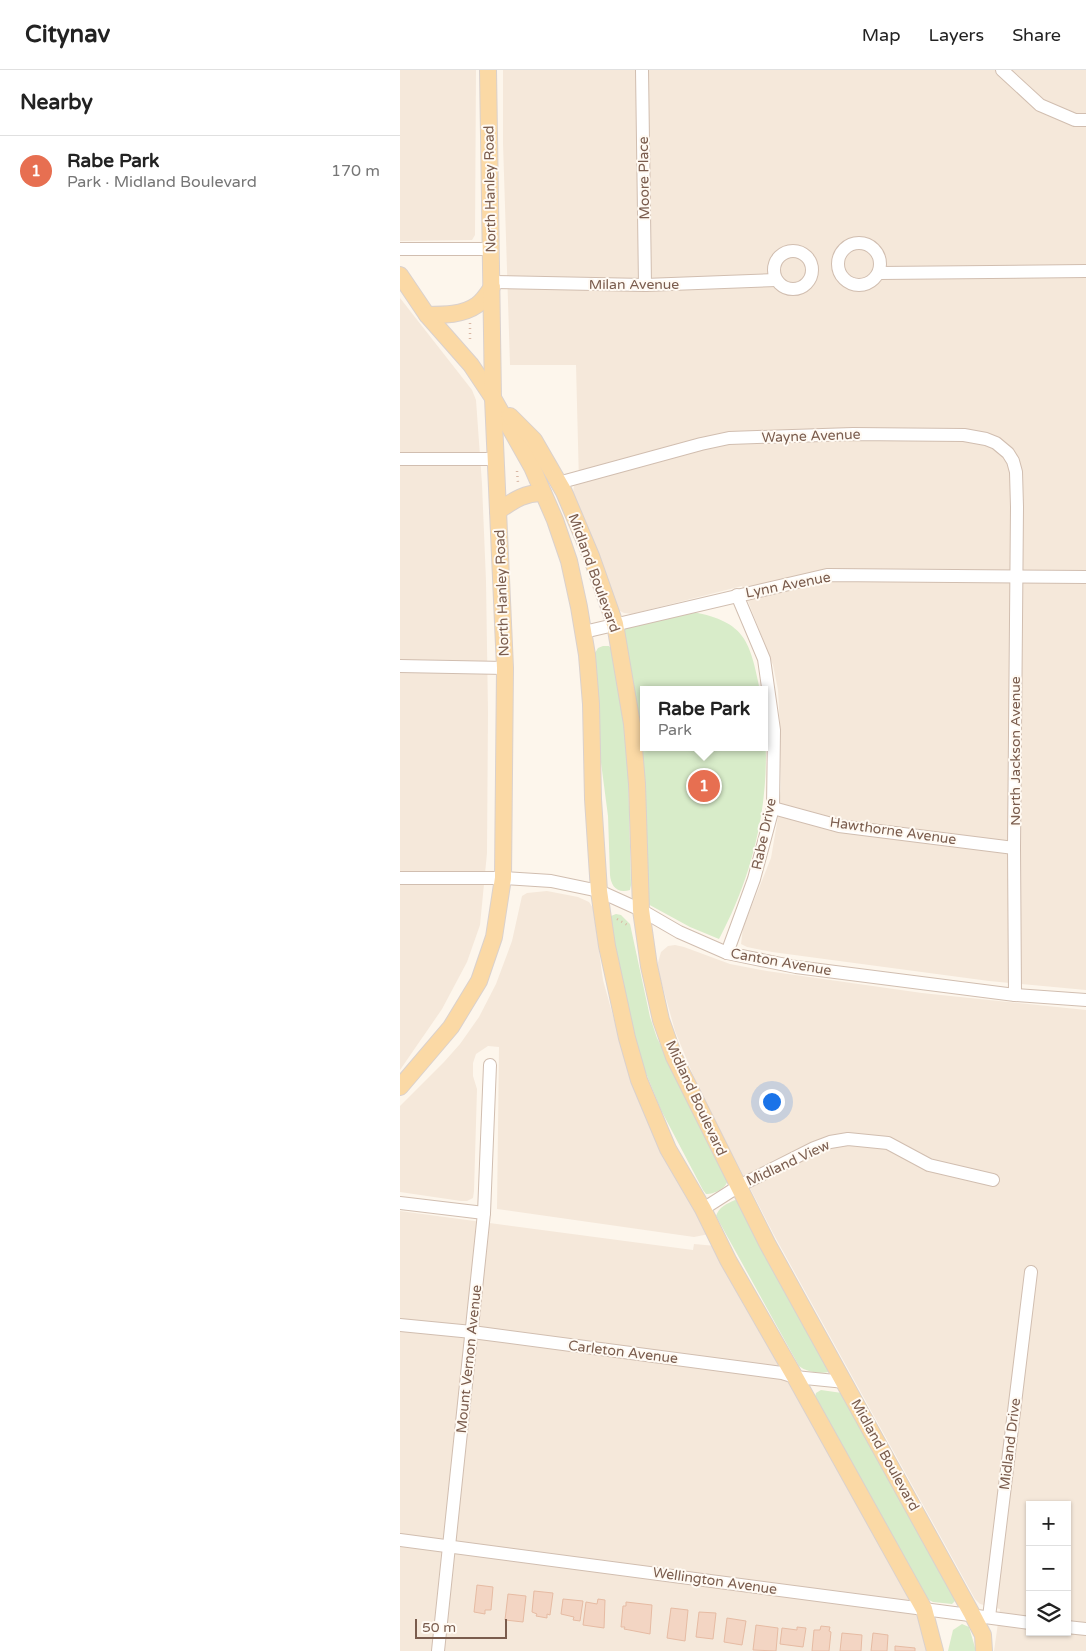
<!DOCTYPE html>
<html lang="en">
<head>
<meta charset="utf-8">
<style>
	:root { --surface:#fff; --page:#f2f2f2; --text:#222; --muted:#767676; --line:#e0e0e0; --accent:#e76f51 }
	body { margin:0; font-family:"Varela Round",sans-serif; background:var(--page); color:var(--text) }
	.controls { position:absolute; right:15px; bottom:15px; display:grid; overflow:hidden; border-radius:0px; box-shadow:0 1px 4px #0004 }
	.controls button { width:45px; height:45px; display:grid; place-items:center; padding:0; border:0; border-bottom:1px solid var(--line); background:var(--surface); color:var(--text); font:25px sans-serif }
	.scale { position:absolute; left:15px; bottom:12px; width:92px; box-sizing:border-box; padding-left:5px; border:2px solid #7a5c4d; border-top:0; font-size:14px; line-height:18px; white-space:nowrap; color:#7a5c4d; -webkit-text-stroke:4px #fffaf3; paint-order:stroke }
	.you { position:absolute; left:371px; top:1031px; width:18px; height:18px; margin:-12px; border:4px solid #fff; border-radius:50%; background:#1a73e8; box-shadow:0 0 0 8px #1a73e833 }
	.badge { display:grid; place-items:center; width:32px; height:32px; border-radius:50%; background:var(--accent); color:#fff; font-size:16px; font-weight:700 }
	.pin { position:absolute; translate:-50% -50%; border:2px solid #fff; box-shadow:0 1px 5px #0006 }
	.popup { position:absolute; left:240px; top:616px; width:128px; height:65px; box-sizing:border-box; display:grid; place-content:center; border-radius:0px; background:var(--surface); filter:drop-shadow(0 1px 4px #0005); font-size:16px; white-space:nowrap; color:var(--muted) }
	.popup b { font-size:19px; color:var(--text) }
	.popup::after { content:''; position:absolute; left:50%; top:100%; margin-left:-10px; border:10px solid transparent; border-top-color:var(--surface) }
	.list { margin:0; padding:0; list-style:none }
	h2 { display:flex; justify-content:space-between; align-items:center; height:65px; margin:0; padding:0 20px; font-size:21px }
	h2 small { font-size:16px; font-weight:400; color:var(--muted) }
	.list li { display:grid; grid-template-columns:32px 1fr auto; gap:15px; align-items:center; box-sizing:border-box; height:70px; padding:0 20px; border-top:1px solid var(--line) }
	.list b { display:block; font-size:19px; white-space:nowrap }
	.list p { margin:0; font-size:16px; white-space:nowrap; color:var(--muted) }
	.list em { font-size:16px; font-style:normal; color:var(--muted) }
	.icon { flex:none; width:28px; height:28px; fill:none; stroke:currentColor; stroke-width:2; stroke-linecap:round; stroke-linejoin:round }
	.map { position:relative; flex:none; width:686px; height:1581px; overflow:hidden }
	header { display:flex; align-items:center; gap:30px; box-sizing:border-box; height:70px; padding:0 25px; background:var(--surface); border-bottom:1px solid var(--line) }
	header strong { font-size:24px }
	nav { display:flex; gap:28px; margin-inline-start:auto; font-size:18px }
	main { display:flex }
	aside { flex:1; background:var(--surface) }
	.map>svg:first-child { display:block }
	.residential { fill:#f5e8da; fill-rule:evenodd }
	.green { fill:#d8ecc9 }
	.building { fill:#f3d5c3; stroke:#e6bba3 }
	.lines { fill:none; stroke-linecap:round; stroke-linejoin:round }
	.minor-casing { stroke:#d1beb0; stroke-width:14 }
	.major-casing { stroke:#dad1cd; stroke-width:18 }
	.path { stroke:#d9b8a5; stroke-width:2.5; stroke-dasharray:1 4; stroke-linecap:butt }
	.minor { stroke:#fff; stroke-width:12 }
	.major { stroke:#fbd9a5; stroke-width:16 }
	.labels { text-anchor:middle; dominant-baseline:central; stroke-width:4; stroke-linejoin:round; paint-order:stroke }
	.street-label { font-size:14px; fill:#7a5c4d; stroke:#fffaf3 }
</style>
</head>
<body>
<header>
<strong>Citynav</strong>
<nav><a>Map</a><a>Layers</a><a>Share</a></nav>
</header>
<main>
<aside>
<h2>Nearby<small></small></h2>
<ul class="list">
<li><span class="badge">1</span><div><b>Rabe Park</b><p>Park · Midland Boulevard</p></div><em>170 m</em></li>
</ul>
</aside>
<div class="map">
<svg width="686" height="1581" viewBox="0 0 686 1581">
	<rect width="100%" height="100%" fill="#fdf6ec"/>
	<g class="residential">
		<polygon points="0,0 76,0 75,165 72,170 0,171"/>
		<polygon points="103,0 686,0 686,920 589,911 372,882 347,877 341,874 343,858 371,788 378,747 381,717 380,660 378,620 373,595 342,516 232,544 224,543 218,540 202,491 173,422 174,416 179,413 176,295 110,295 103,73"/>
		<polygon points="0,228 72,320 76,330 82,414 86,511 88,642 87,783 80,855 67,892 42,939 0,1000"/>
		<polygon points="147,821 178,827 189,832 193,838 203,910 230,1007 309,1164 294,1167 97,1139 99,977 88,976 76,984 73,993 73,1006 77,1019 74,1121 73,1128 67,1131 61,1131 0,1122 0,1036 44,992 60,974 79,947 96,914 112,871 122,826 127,823"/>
		<path d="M275,875L284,877L330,894L367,901L522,923L686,940V1581H594L600,1539L580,1534L575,1529L374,1165L298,1017L275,961L257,896L261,882L268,876ZM630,1435H667V1562H630Z"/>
		<polygon points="0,1141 293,1180 294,1174 316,1176 506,1521 524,1557 531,1581 0,1581"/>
	</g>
	<g class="green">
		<path d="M293,542C346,552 350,572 360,620H244V677H364V649C372,725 355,802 319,869L290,857L246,833L222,559Z"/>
		<path d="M203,576H209L212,580L222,627L228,700L231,815L230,820C217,824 211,816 210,805L208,746L200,685L195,583L198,578Z"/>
		<path d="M216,844L221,845L230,854L250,947L257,968L328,1109C327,1118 315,1124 306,1124L303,1120L261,1040L237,981L209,859L211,846Z"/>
		<path d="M335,1130L339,1131L429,1302C420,1304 406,1302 399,1296L316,1146C319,1137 326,1134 335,1130Z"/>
		<polygon points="421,1320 442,1323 554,1526 555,1531 552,1534 533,1532 527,1529 415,1327 416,1323"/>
		<polygon points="562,1554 569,1557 576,1581 548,1581 553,1560"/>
	</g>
	<g class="building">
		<polygon points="77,1515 93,1517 91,1540 85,1540 85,1544 74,1542"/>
		<polygon points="134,1521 153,1523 150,1545 147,1544 147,1548 136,1546 137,1544 132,1542"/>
		<polygon points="108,1524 126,1526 123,1552 105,1550"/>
		<polygon points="163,1529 183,1531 180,1551 173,1550 174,1547 161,1544"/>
		<polygon points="198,1529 205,1530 204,1558 183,1555 186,1532 197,1534"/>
		<polygon points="226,1532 252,1535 250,1564 224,1559 225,1557 221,1557 223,1536 226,1536"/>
		<polygon points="271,1538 288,1540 285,1571 267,1568"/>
		<polygon points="299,1542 316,1543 313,1569 296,1567"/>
		<polygon points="327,1548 346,1551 342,1575 324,1572"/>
		<polygon points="356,1555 378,1558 376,1581 353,1580"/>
		<polygon points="421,1556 430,1557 429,1561 431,1562 429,1581 412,1581 414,1560 420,1560"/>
		<polygon points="397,1557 406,1558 403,1577 380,1574 382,1558 397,1560"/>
		<polygon points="442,1563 462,1565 461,1581 440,1581"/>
		<polygon points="473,1563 488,1565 487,1581 471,1581"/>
		<polygon points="495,1576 515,1578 515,1581 495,1581"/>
	</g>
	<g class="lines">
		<defs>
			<g id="minor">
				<polyline points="242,0 245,215"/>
				<polyline points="602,0 640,35 675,50 686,50"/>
				<circle cx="459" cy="194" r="21"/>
				<polyline points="0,179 90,179"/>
				<circle cx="393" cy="200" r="19"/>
				<polyline points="479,203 686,201"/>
				<polyline points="92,212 245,215 376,210"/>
				<polyline points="0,389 96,389"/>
				<polyline points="158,413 301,374 329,368 453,364 564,365 586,369 596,373 608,383 613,391 616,402 617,437 614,778 615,925"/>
				<polyline points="184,562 427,505 686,507"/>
				<polyline points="0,596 105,598"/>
				<polyline points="373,738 439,756 614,778"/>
				<polyline points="0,808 103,808 151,811 199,821 241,840 279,862 327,883 396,897 615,925 686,930"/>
				<polyline points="327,883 354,809 373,738 374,660 364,589 337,525"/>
				<polyline points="0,1133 84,1143"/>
				<polyline points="303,1139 339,1116 414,1078 430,1072 448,1069 488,1073 529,1095 593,1110"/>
				<polyline points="0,1255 72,1262 382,1303 395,1307 445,1312"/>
				<polyline points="0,1470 630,1553"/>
				<polyline points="589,1547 631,1202"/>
				<polyline points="667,1557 686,1559"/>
				<polyline points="38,1581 84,1143 90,995"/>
			</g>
			<g id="major">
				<polyline points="0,205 27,245 71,295 93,328 132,397 155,450 169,491 179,537 187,585 191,634 193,729 199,821 207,876 227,968 239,1010 268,1079 303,1139 328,1190 395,1307 524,1539 535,1581"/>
				<path d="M27,245C44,245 63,245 77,235C83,231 88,223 92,217"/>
				<polyline points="110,346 134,370 164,422 191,486 215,554 232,654 237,714 241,840 249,896 261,950 274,987 367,1173 572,1544 583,1565 584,1581"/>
				<path d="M98,441C113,431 125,422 143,423"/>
				<polyline points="0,1017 51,957 79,911 94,867 103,808 105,598 93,328 88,0"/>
			</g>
		</defs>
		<use href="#minor" class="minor-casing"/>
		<use href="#major" class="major-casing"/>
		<g class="path">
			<polyline points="70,253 70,272"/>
			<polyline points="117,401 118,413"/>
			<polyline points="217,849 229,856"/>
		</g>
		<use href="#minor" class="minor"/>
		<use href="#major" class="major"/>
	</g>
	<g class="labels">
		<g class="street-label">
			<text transform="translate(244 108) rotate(-91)">Moore Place</text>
			<text transform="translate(90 119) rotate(-91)">North Hanley Road</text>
			<text x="234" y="214">Milan Avenue</text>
			<text transform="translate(411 366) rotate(-2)">Wayne Avenue</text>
			<text transform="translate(194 503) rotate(70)">Midland Boulevard</text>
			<text transform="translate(388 515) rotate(-11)">Lynn Avenue</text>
			<text transform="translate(102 523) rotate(-92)">North Hanley Road</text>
			<text transform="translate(615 681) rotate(-90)">North Jackson Avenue</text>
			<text transform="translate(493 761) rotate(8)">Hawthorne Avenue</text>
			<text transform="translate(364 764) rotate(-78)">Rabe Drive</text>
			<text transform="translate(381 892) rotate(10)">Canton Avenue</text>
			<text transform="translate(296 1028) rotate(65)">Midland Boulevard</text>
			<text transform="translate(388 1093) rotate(-25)">Midland View</text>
			<text transform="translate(223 1282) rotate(7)">Carleton Avenue</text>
			<text transform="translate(69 1289) rotate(-84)">Mount Vernon Avenue</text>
			<text transform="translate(610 1374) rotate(-83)">Midland Drive</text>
			<text transform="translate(485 1385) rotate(61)">Midland Boulevard</text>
			<text transform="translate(315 1511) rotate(8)">Wellington Avenue</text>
		</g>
	</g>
</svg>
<div class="controls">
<button>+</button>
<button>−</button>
<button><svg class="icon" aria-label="layers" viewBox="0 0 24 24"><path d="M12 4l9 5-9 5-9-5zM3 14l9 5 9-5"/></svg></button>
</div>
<div class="scale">50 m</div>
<div class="you"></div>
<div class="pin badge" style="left:304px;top:716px">1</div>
<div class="popup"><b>Rabe Park</b>Park</div>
</div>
</main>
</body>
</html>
